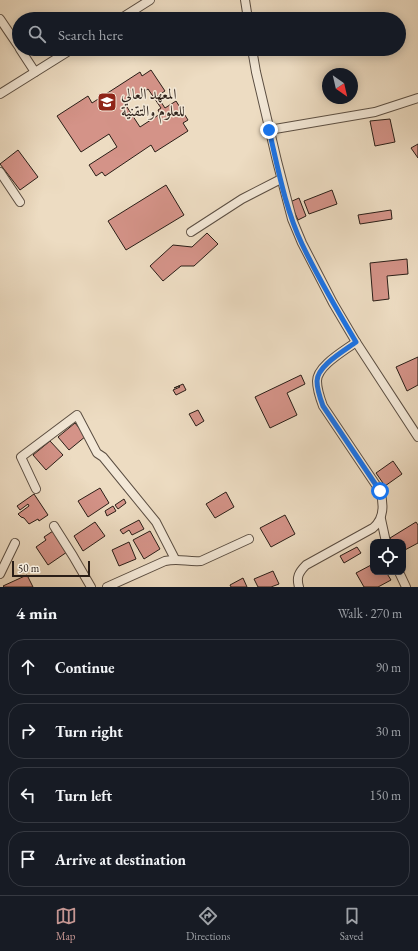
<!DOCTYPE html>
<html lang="en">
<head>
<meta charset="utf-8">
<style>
	:root { --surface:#171b24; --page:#242831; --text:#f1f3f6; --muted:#9ea1a6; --line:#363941; --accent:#c59692 }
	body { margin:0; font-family:"EB Garamond",Amiri,serif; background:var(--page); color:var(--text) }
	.controls { position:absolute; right:12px; bottom:12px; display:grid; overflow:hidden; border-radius:8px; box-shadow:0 2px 10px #0003 }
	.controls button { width:36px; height:36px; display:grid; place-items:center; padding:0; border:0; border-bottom:1px solid var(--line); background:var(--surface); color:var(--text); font:20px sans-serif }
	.compass { position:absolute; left:322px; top:68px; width:36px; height:36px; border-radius:50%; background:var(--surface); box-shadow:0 2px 10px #0003; rotate:146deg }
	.scale { position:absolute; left:12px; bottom:10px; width:78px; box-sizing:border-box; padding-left:4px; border:2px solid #2a1e17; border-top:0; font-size:11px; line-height:14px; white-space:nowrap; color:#2a1e17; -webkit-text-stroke:3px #f3e8d7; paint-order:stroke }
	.stop { position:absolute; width:12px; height:12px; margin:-9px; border:3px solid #1a73e8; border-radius:50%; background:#fff }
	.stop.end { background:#1a73e8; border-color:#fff; box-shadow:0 1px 4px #0008 }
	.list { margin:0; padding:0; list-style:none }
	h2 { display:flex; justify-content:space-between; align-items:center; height:52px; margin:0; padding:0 16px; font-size:17px }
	h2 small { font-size:13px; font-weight:400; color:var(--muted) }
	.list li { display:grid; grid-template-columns:26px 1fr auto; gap:12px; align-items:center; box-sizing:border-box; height:56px; margin:0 8px 8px; padding:0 8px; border:1px solid var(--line); border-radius:16px }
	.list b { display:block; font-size:15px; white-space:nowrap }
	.list em { font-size:13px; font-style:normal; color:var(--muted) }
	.icon { flex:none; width:22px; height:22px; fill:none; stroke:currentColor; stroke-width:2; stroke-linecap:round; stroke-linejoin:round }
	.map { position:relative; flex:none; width:418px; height:587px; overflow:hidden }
	.search { position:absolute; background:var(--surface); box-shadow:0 2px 10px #0003; left:12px; right:12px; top:12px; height:44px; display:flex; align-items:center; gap:10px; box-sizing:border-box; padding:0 14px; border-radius:22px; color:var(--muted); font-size:15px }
	.sheet { height:308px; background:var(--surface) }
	nav { display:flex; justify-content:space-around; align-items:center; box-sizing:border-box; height:56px; border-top:1px solid var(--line); background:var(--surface); font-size:11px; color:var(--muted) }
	nav a { display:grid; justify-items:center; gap:2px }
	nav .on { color:var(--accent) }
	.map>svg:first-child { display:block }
	.building { fill:#d49388; stroke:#2a1e17; fill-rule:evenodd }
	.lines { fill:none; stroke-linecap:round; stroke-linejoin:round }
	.street-casing { stroke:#5b4e42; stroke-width:10 }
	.street { stroke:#f3e8d7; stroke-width:8 }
	.route { stroke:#1a73e8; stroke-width:5 }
	.labels { text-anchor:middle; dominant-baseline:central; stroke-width:3; stroke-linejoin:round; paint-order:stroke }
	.poi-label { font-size:15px; fill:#2a1e17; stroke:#f3e8d7; text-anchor:start }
</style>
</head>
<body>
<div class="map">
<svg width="418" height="587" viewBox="0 0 418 587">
	<rect width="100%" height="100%" fill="#eddcc2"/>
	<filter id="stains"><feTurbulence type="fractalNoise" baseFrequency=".005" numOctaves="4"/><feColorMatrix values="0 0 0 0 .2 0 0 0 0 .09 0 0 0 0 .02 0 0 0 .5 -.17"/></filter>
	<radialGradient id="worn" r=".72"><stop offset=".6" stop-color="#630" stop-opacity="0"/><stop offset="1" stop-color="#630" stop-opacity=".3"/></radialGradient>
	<g class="building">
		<path d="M151,70L165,91L157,96L165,108L176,101L188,120L183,123L188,131L155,152L151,145L105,176L102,172L96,176L89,165L117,147L109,134L81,152L57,116L88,96L92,103L140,72L142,76ZM148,89L161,108L158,110L160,114L140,127L125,104Z"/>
		<polygon points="390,119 395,142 375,146 370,121"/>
		<polygon points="418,144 418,158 411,148"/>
		<polygon points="18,150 38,177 20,190 0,164"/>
		<polygon points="166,185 184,215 126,250 108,221"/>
		<polygon points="332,190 337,204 309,214 304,201"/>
		<polygon points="299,198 306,216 298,220 290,202"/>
		<polygon points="391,210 392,219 360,224 358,215"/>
		<polygon points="207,233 218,244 194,266 181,266 163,281 150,266 173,245 192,247"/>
		<polygon points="407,259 408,274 387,276 389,299 373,301 370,263"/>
		<polygon points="418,357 418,385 407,391 396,367"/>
		<polygon points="301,375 305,384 287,393 297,415 270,428 255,397"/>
		<polygon points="183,384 186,390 176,395 173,390 180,387 179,386 174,388"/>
		<polygon points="198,410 204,421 196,426 189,414"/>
		<polygon points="75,423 86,436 69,450 58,437"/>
		<polygon points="50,441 63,455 46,470 33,455"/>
		<polygon points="393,461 402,474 385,486 376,473"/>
		<polygon points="100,488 109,503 88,517 78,501"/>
		<polygon points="226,492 234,507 215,518 206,504"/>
		<polygon points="34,494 48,515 39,521 38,519 29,524 24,518 21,517 18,514 29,506 28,504 20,510 17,506"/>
		<polygon points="124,499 126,503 118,509 115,505"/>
		<polygon points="113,506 116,511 107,516 105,511"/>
		<polygon points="285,515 295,534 271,547 260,528"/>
		<polygon points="139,520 144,529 132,535 129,530 123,534 120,530"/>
		<polygon points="95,522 105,536 83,551 74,536"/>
		<polygon points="416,522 418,525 418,543 403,551 403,542 393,542 390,538"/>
		<polygon points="53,531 67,552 48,565 36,547 46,540 44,537"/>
		<polygon points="150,531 160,549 144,559 133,540"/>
		<polygon points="129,542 136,559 119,566 112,550"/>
		<polygon points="357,547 361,553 344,563 340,556"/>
		<polygon points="373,564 373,572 386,572 391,580 378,587 364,587 356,573"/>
		<polygon points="273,571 279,584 271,587 258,587 254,579"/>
		<polygon points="27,575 33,587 4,587 3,586"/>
		<polygon points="243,578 247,587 231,587 230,585"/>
	</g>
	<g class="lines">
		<defs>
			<g id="street">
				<polyline points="245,0 248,19"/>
				<polyline points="0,19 19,47"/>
				<polyline points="120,19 150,0"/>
				<polyline points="20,49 35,72"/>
				<polyline points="252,49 256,72 277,161 292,219 302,243 333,303 356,342 418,437"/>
				<polyline points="0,94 72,49"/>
				<polyline points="269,130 375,112 418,98"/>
				<polyline points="0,172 20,202"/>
				<polyline points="191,232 242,199 281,179"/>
				<polyline points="36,489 21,457 77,415 97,453 103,457 156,522 175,559"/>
				<polyline points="381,519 386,542"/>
				<polyline points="54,526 73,556 91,587"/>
				<polyline points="399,572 406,587"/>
				<polyline points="0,574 15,543"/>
				<path d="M107,587L165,561C179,558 187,562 201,561L249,539"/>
				<path d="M299,587C296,577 299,572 306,565L373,528C384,519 384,504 380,491L323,406C320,398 317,390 317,381C317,366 344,351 356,342"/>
			</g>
		</defs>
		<use href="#street" class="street-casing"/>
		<use href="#street" class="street"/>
	</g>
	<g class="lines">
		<path class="route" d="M269,130C278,168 285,208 302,244C318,278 337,310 356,342C344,351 317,366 317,381C317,390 320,398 323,406L380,491"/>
	</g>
	<defs>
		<symbol id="university-square" viewBox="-11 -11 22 22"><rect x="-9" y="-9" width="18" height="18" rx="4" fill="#8f2418" stroke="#f3e8d7"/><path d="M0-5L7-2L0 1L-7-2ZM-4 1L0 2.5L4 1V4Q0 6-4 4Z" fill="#fff"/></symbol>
	</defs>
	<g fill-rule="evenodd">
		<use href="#university-square" x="96" y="91" width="22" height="22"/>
	</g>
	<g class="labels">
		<g class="poi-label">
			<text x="121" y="93">المعهد العالي<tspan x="121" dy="17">للعلوم والتقنية</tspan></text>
		</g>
	</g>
	<rect width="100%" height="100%" filter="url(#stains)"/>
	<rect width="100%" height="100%" fill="url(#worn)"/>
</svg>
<div class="controls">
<button><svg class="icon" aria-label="locate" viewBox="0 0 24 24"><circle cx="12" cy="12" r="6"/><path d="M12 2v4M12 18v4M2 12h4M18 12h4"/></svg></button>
</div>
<svg class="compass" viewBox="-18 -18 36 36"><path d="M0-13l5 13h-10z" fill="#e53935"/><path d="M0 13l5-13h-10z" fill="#9ea1a6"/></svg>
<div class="scale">50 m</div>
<div class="stop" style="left:380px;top:491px"></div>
<div class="stop end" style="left:269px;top:130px"></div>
<div class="search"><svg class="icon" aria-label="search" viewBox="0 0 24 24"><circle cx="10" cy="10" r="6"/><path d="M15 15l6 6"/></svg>Search here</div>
</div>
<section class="sheet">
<h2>4 min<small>Walk · 270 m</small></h2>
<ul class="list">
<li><svg class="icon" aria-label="ahead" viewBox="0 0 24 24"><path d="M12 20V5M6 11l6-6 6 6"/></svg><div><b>Continue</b></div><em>90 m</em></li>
<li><svg class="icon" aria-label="right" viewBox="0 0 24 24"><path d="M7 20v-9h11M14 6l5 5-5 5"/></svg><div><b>Turn right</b></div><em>30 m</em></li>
<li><svg class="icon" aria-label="left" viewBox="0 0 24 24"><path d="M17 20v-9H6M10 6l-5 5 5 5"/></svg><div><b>Turn left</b></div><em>150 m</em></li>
<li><svg class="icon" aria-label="arrive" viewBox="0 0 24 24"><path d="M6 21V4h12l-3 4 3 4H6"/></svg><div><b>Arrive at destination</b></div></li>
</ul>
</section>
<nav>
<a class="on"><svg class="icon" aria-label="map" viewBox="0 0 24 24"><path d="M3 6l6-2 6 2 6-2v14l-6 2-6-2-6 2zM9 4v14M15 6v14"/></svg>Map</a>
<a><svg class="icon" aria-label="directions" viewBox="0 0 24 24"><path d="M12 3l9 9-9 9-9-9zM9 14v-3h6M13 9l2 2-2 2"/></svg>Directions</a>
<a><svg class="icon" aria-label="saved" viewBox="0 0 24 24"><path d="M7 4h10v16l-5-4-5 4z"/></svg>Saved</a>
</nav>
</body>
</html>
